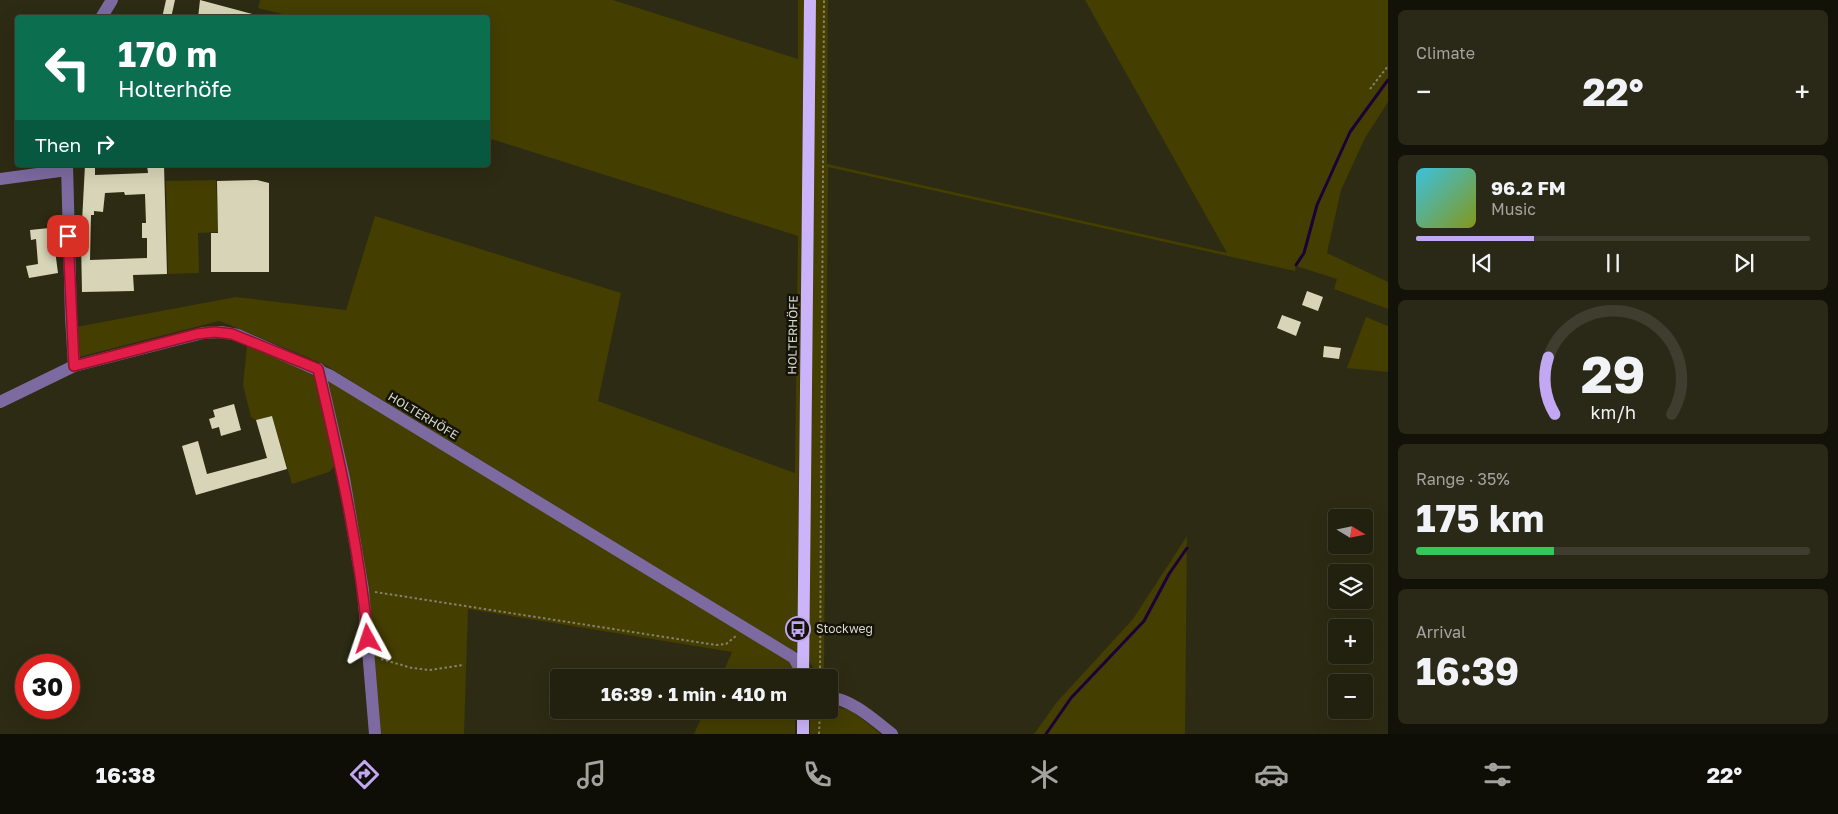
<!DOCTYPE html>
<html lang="en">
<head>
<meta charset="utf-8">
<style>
	:root { --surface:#22200e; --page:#2a2817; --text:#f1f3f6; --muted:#a2a39e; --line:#3f3e2e; --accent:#c2a8f3 }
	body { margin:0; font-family:"Golos Text",sans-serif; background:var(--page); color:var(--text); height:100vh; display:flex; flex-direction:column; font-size:19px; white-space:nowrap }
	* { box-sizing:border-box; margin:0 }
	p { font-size:16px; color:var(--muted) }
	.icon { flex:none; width:28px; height:28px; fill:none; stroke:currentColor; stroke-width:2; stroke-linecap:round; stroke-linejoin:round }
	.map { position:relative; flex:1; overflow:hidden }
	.panel { display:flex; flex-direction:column; gap:10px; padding:10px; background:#131208; width:450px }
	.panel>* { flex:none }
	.top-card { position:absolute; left:15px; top:15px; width:475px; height:152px; border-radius:5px; box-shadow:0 5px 20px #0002,0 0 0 1px var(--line); background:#0b6e4f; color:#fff; overflow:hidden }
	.needle { width:32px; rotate:100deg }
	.controls { position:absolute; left:1328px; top:509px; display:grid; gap:10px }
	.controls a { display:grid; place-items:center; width:45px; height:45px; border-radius:5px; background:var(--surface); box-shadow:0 5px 20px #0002,0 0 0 1px var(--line); font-size:25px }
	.speed { position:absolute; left:15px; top:654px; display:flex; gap:10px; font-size:25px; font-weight:700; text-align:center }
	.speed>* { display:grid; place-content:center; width:65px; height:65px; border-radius:50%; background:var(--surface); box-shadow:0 5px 20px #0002,0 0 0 1px var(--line); line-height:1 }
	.speed .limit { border:8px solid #d22; background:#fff; color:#111 }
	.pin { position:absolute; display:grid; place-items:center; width:42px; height:42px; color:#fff; margin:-21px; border-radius:10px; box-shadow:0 2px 8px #0006 }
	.me { position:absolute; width:55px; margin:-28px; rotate:355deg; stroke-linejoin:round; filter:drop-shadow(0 0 4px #0008) }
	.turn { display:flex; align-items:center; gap:18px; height:105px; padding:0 20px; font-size:22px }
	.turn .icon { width:65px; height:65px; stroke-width:2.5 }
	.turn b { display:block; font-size:35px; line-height:42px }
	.then { display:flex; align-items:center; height:48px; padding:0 20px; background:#0003; gap:10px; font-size:19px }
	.big { font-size:38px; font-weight:700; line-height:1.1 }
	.panel .card { flex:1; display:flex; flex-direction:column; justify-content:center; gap:8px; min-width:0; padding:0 18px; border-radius:8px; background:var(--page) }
	.panel .dial { align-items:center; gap:0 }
	.dial svg { height:130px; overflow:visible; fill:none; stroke:var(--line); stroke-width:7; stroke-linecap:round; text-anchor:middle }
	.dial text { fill:var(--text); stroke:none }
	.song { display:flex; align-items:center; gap:15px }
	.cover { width:60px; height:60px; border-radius:8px; background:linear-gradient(135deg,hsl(190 70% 55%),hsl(70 70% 35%)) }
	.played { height:5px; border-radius:2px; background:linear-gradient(90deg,var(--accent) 30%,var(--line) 30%) }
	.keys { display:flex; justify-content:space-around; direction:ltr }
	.heat { display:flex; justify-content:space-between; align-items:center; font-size:28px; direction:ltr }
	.charge { height:8px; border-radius:4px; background:linear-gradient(90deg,#34c759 35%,var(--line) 0) }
	.trip { position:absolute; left:550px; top:669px; width:288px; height:50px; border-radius:5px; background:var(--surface); box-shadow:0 5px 20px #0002,0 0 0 1px var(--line); font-weight:700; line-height:50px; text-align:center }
	.dock { display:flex; height:80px; justify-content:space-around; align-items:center; background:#0e0d06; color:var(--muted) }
	.dock .icon { width:35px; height:35px }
	.dock .current { color:var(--accent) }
	.dock b { font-size:22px; color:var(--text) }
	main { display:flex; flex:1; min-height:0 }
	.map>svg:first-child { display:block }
	.green { fill:#443e00 }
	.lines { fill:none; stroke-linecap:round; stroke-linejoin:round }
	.stream { stroke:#1c0039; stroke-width:3 }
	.building { fill:#d7d4b7; fill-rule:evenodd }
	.path { stroke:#83816e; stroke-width:2; stroke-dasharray:2.5 2.5; stroke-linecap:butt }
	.minor { stroke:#7d6aa0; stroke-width:12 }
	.major { stroke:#cbb4f7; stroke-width:12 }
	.route-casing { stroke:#92132f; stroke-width:12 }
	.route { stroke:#e11d48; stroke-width:9 }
	.labels { text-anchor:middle; stroke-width:5; stroke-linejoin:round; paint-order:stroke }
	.street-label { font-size:12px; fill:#d9d8ca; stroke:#141309 }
	.poi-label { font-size:12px; fill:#d9d8ca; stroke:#141309; text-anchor:start }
</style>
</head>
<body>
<main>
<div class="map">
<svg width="1388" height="734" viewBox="0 0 1388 734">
	<rect width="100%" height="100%" fill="#2d2b13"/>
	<g class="green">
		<path d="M260,0H613L798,59V0H804L797,651L795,652L325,365L230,325L219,321L79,357L76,327L236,297L346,310L375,216L621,293L598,401L795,473L798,236L488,138V18H299L258,8Z"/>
		<path d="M814,0H828L827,164L1227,253L1085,0H1388V102L1365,138L1341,190L1327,253L1388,282V309L1334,289L1337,279L1296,266L1295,271L828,167L824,677H820L808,660Z"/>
		<path d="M216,180L218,232L198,233L199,273L168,274L166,181Z"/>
		<path d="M1366,317L1388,326V372L1347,368Z"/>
		<path d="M247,346L314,372L337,463L329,472L292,484L272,416L256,420L251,417L243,385Z"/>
		<path d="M324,378L795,665V677H721L732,652L468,609L464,734H379Z"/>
		<path d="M1187,536L1185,734H1034L1057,702L1133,619Z"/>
		<path d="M829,706L851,710L881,734H810V715L819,710H829Z"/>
		<path d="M705,710H795V734H694Z"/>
	</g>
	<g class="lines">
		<g class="stream">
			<path d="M1296,265L1304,253L1317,205L1350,132L1388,80"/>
			<path d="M1046,734L1071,698L1144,621L1169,574L1187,548"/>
		</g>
	</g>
	<g class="building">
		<path d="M166,0H175L171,18H162Z"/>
		<path d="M200,0L256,15V18H198Z"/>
		<path d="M85,165H95V175L148,173L147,165H164L167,274L133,275L134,291L82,292L81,241ZM124,192L125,195L145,194L146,223H142V238H147V258L90,260L91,215H94V211L103,212L105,193Z"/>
		<path d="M257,180L269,183V272H211V233H218L217,181Z"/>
		<path d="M49,228L52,250H55L58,273L29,278L26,266L38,264L36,239L31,240L30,230Z"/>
		<path d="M1307,291L1323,297L1318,311L1302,305Z"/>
		<path d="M1282,315L1301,322L1296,336L1277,328Z"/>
		<path d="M1324,346L1341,348L1339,359L1323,357Z"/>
		<path d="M234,404L241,430L221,436L219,427L212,429L209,419L215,417L213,410Z"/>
		<path d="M272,416L287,469L196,495L182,446L198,441L207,474L267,458L256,420Z"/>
	</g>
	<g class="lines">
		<g class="path">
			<path d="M1370,89L1388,66"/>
			<path d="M375,592L716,645L726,644L736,636"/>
			<path d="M381,659L412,668L430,670L463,665"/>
			<path d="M820,678L824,0"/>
			<path d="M819,734L820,710"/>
		</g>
		<g class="minor">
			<path d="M101,18L112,0"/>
			<path d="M67,165L71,317L74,366"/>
			<path d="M0,179L67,170"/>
			<path d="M319,369L344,478L363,590L375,734"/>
			<path d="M0,402L74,366L203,333L221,332L238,335L331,376L794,658L805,678"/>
			<path d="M829,697C853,700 873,719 892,734"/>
		</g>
		<g class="major">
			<path d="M803,678L810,0"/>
			<path d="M803,734V710"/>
		</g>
	</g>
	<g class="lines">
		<defs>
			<path id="route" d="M68,236L74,366L197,334L215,332L232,334L318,369C339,458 359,547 368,639"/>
		</defs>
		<use href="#route" class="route-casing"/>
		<use href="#route" class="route"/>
	</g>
	<defs>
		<symbol id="bus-ring" viewBox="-11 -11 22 22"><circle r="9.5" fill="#141309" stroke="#c2a8f3" stroke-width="1.5"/><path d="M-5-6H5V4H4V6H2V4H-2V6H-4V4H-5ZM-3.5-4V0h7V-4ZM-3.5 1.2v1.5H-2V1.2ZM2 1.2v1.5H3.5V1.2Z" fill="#c2a8f3"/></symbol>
	</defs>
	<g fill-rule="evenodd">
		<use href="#bus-ring" x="784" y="615" width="28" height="28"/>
	</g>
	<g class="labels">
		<g class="street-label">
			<text transform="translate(793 335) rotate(-89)" y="4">HOLTERHÖFE</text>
			<text transform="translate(423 416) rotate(31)" y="4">HOLTERHÖFE</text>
		</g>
		<g class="poi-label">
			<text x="816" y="633">Stockweg</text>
		</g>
	</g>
</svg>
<div class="controls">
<a><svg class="needle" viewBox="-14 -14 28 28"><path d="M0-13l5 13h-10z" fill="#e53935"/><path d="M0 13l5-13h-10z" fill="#a2a39e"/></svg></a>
<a><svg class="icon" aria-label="layers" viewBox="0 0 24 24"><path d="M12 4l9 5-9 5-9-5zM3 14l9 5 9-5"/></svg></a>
<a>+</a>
<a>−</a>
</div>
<div class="speed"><div class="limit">30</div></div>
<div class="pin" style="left:68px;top:236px;background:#d93025"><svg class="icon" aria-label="arrive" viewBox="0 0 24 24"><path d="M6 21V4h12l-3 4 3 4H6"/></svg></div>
<svg class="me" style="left:368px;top:639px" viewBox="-20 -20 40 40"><path d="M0-17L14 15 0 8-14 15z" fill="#e11d48" stroke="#fff" stroke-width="4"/></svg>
<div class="trip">16:39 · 1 min · 410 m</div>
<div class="top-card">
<div class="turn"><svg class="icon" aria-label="left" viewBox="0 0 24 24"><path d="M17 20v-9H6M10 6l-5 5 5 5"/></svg><div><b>170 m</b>Holterhöfe</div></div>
<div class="then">Then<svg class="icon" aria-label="right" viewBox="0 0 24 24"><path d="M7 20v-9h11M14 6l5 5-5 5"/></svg></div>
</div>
</div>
<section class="panel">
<div class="card"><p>Climate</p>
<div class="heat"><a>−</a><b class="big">22°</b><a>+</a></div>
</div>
<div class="card">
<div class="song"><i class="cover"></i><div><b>96.2 FM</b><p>Music</p></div></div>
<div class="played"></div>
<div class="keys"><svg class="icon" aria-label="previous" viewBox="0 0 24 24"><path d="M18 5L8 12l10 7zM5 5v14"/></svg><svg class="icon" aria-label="pause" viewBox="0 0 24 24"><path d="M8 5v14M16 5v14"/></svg><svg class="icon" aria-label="next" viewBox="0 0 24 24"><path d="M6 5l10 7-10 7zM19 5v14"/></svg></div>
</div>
<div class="card dial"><svg viewBox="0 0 100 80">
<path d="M14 69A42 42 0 1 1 86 69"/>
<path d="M14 69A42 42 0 0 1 10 34" stroke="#c2a8f3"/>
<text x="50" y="56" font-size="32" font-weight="700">29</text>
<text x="50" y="72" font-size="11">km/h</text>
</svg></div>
<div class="card"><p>Range · 35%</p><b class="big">175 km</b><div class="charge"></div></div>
<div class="card"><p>Arrival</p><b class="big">16:39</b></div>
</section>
</main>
<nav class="dock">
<b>16:38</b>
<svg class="icon current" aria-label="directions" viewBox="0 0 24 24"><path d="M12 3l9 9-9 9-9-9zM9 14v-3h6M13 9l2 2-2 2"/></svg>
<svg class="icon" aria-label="music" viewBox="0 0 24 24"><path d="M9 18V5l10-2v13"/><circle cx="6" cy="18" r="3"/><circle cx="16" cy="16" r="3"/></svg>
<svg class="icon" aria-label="phone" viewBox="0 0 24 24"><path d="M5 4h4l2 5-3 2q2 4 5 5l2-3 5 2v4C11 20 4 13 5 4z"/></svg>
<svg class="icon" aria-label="climate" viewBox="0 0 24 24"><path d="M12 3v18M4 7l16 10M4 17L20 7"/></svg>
<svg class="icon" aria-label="car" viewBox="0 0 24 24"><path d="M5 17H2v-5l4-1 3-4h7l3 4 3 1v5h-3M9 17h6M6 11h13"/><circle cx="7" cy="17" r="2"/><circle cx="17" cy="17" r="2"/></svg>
<svg class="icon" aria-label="filters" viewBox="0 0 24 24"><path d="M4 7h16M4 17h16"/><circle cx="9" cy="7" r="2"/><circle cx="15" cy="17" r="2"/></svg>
<b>22°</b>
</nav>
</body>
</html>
